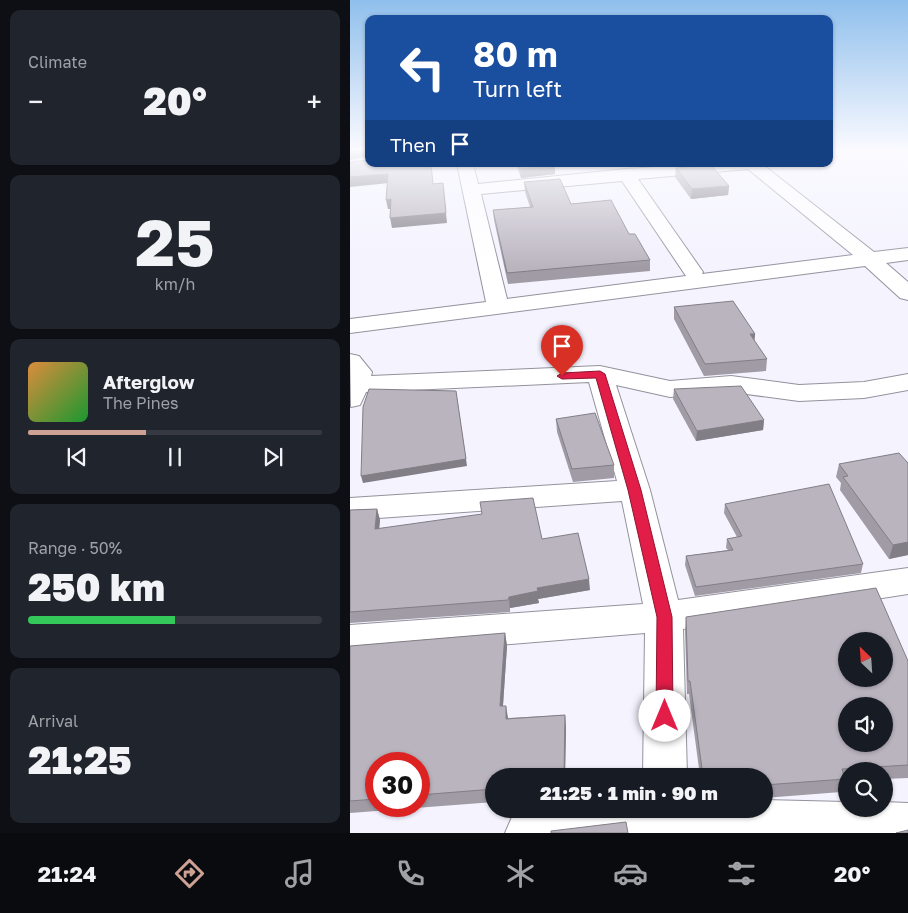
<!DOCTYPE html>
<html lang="en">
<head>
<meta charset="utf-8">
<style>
	:root { --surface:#171b24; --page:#20242c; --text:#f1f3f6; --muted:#9ea1a6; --line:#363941; --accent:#cea195 }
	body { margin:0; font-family:"Golos Text",sans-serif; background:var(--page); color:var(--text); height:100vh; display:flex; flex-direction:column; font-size:19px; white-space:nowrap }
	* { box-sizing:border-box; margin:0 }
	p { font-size:16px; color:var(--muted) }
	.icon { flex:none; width:28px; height:28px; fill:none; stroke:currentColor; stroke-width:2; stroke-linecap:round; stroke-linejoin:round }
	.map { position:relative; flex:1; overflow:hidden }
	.panel { display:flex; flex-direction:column; gap:10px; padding:10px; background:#0d0f14; width:350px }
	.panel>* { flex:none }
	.top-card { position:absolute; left:15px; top:15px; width:468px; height:152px; border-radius:10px; box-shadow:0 1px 4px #0004; background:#1a4fa0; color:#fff; overflow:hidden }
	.needle { width:32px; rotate:335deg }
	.buttons { position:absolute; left:488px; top:632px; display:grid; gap:10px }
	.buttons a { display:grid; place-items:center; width:55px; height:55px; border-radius:50%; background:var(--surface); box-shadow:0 1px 4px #0004; font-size:25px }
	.speed { position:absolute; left:15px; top:752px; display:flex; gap:10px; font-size:25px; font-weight:700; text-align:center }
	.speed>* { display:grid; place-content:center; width:65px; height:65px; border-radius:50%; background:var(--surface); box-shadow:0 1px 4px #0004; line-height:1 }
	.speed .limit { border:8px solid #d22; background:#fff; color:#111 }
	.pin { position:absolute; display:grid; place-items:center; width:42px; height:42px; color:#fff; margin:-51px -21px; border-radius:50% 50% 50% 0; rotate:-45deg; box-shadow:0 0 5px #0007 }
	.pin .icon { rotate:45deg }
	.me { position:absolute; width:55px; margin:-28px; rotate:0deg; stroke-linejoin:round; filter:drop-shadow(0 0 4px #0008) }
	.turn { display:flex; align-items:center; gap:18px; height:105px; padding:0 25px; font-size:22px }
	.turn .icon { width:65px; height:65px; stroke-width:2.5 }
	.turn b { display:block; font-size:35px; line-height:42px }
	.then { display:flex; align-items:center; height:48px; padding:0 25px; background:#0003; gap:10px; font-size:19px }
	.big { font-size:38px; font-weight:800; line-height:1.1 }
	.panel .widget { flex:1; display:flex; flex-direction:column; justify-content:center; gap:8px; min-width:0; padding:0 18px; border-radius:10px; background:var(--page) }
	.panel .dial { align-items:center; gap:0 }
	.dial b { font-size:65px; line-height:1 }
	.song { display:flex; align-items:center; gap:15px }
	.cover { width:60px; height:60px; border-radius:8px; background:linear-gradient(135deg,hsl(30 70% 55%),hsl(130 70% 35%)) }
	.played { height:5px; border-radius:2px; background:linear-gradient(90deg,var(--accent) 40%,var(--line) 40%) }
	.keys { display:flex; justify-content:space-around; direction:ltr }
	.heat { display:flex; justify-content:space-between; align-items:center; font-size:28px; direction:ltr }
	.charge { height:8px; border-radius:4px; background:linear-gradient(90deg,#34c759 50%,var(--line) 0) }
	.trip { position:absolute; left:135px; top:768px; width:288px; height:50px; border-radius:25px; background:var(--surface); box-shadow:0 1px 4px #0004; font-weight:800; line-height:50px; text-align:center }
	.menu { display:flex; height:80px; justify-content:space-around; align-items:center; background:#090b0e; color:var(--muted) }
	.menu .icon { width:35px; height:35px }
	.menu .on { color:var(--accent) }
	.menu b { font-size:22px; color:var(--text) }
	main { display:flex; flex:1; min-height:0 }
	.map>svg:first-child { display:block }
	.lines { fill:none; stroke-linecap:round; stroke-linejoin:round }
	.street-casing { stroke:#93929d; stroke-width:2 }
	.street { fill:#fff; fill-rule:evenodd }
	.wall { fill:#a09ba4; fill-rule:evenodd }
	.shaded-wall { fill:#827e86 }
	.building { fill:#bab4bf; stroke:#827e86; fill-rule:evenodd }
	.route { fill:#e11d48; stroke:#92132f }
</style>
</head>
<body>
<main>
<section class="panel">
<div class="widget"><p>Climate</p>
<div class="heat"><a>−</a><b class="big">20°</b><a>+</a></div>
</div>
<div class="widget dial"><b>25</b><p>km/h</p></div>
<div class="widget">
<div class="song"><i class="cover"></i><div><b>Afterglow</b><p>The Pines</p></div></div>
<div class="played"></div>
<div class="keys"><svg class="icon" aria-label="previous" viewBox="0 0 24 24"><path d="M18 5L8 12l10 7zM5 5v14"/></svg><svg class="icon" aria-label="pause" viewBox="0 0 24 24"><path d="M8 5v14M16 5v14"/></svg><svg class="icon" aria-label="next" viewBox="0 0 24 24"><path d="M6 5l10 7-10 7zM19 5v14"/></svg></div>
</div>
<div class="widget"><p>Range · 50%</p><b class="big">250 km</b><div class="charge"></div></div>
<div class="widget"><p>Arrival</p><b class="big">21:25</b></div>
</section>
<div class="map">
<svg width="558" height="833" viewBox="0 0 558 833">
	<rect width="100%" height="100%" fill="#f4f3fe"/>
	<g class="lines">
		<defs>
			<g id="street">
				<path d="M107,164H123L128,184L276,169L352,164H412L524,252L558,248V260L536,263L558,282V300L550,298L515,266L0,333V319L136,302ZM398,169L503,255L352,274L353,272L288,179ZM272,181L336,276L157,299L131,194Z"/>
				<path d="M0,354L9,356L22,372L21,376L250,366L320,381L381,376L449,385L514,382L558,374V390L514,398L449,401L381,392L320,397L266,385L300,490L328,600L558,568V594L333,629L337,776H293L295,633L0,657V625L293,604L272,501L0,520V498L267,481L239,382L16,392L10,405L1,407Z"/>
				<path d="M414,800L496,802V809H534V802L558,803V833H155L162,817L178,810L414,809Z"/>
			</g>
		</defs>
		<use href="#street" class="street-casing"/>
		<use href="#street" class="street"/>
	</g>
	<g class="wall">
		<path d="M166,164H204L205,174L171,178Z"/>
		<path d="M326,168L379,186L378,195L341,199L325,177Z"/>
		<path d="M174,182L221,204L279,234L300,260V271L158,284L144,220L143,210L180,207L175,192Z"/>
		<path d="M324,307L405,334L404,341L417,359L416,371L354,376L324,319Z"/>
		<path d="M324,389L414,420L413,430L346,441L323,399Z"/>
		<path d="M206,419L264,465V478L223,482L207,432Z"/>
		<path d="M558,463V555L539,559L490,490L491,483L486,477L489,464Z"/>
		<path d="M375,504L513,564L511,573L345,596L335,565L336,556L378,550L376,548L377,539L387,537L374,513Z"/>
		<path d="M27,509L30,520L29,529L192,539L240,590L188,599L189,603L160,608V612L0,623V510Z"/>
		<path d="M336,617L558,661V778L534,779V771H496V782H494L491,792L414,798V776H350L339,694H337L335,631Z"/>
		<path d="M155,633L157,646L153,706L158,718L215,715L216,728L215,776H144V802L0,813V646ZM26,764H69V806H26Z"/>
	</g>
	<g class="shaded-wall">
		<path d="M3,150H18L19,156L0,160V151Z"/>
		<path d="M205,165V174L171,178L170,169Z"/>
		<path d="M38,174L39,183L0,187V177Z"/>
		<path d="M93,183L97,223L42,228L40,218Z"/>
		<path d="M379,186L378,195L341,199L342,189Z"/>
		<path d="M41,199L43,209H38L36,200Z"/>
		<path d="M400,334H405L404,345Z"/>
		<path d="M106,391L117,466L13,483L11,476Z"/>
		<path d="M414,420L413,430L346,441L347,431Z"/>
		<path d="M27,509L30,520L28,540L25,529Z"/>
		<path d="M558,542V555L539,559L543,545Z"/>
		<path d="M239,579L240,590L188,599L189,603L160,608V612L159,597L187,588Z"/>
		<path d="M155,633L157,646L152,719L150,706Z"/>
		<path d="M156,706L158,718L156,719Z"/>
		<path d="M215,715L216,728L215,776H214Z"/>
	</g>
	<g class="building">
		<path d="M19,160V164H81L83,184L93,183L96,213L40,218L41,199L36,200L38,174L0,177V162Z"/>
		<path d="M168,164H204L205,165L170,169Z"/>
		<path d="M361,165L379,186L342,189L326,168Z"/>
		<path d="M210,179L221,204L261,200L279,234H285L300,260L157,273L143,210L183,207L174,182Z"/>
		<path d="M383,301L405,334H400L417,359L355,364L324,307Z"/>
		<path d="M391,386L414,420L347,431L324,389Z"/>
		<path d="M19,389L106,391L116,459L11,476L13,407Z"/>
		<path d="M245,413L264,465L222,469L206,419Z"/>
		<path d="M549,453L558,463V542L543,545L493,477L498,476L489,464Z"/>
		<path d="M479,484L513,564L346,587L336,556L383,550L377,539L392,536L375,504Z"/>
		<path d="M183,498L192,539L228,533L239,579L187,588L188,591L159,597L158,600L0,612V510L27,509L25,529L132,514L130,502Z"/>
		<path d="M526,588L558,661V765L492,769L495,779L414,785V776H353L340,681H338L336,617ZM496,641H534V679H496ZM496,706H534V744H496Z"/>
		<path d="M155,633L150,706H156V719L215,715L214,776H144V789L69,795V764H26V799L0,801V646Z"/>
		<path d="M276,822L278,833H201V831Z"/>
		<path d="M558,830V833H546Z"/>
	</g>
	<linearGradient id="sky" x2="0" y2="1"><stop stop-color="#8fbfec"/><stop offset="0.56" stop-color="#fafaff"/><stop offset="1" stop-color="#fafaff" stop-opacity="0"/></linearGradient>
	<rect width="558" height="267" fill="url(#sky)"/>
	<path class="route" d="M250,371L255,374L291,490L322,617L323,716L321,722L315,724L309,722L306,716L307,617L278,490L246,378L212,379L207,376L212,373Z"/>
</svg>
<div class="buttons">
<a><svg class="needle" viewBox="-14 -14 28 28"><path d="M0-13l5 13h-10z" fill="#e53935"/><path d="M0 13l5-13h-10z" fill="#9ea1a6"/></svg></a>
<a><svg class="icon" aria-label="sound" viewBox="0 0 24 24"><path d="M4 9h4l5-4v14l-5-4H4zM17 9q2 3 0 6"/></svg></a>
<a><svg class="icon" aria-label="search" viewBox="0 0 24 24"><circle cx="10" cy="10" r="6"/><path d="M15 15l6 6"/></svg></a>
</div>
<div class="speed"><div class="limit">30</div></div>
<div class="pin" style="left:212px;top:376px;background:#d93025"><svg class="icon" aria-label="arrive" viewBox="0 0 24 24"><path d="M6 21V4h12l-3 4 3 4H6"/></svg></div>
<svg class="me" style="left:315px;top:716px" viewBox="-20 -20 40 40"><circle r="19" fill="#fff"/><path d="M0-13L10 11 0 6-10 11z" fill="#e11d48"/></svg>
<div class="trip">21:25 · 1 min · 90 m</div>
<div class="top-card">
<div class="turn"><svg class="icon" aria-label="left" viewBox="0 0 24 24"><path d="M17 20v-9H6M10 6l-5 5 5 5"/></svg><div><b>80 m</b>Turn left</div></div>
<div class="then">Then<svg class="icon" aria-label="arrive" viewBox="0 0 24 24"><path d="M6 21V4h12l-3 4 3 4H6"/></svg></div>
</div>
</div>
</main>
<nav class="menu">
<b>21:24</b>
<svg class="icon on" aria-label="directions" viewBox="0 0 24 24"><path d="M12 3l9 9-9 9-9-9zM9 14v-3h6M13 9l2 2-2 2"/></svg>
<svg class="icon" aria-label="music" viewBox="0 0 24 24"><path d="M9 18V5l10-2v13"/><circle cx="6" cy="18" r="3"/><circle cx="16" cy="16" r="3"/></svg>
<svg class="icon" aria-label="phone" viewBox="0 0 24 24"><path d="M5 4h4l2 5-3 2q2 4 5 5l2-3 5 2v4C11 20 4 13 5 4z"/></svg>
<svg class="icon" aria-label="climate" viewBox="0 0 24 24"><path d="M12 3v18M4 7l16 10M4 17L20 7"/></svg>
<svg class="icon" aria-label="car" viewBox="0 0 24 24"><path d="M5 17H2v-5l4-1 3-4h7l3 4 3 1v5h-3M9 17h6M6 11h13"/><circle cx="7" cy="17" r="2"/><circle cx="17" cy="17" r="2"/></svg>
<svg class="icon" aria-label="filters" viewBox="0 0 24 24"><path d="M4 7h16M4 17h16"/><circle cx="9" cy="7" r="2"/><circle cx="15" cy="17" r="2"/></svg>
<b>20°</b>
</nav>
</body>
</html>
